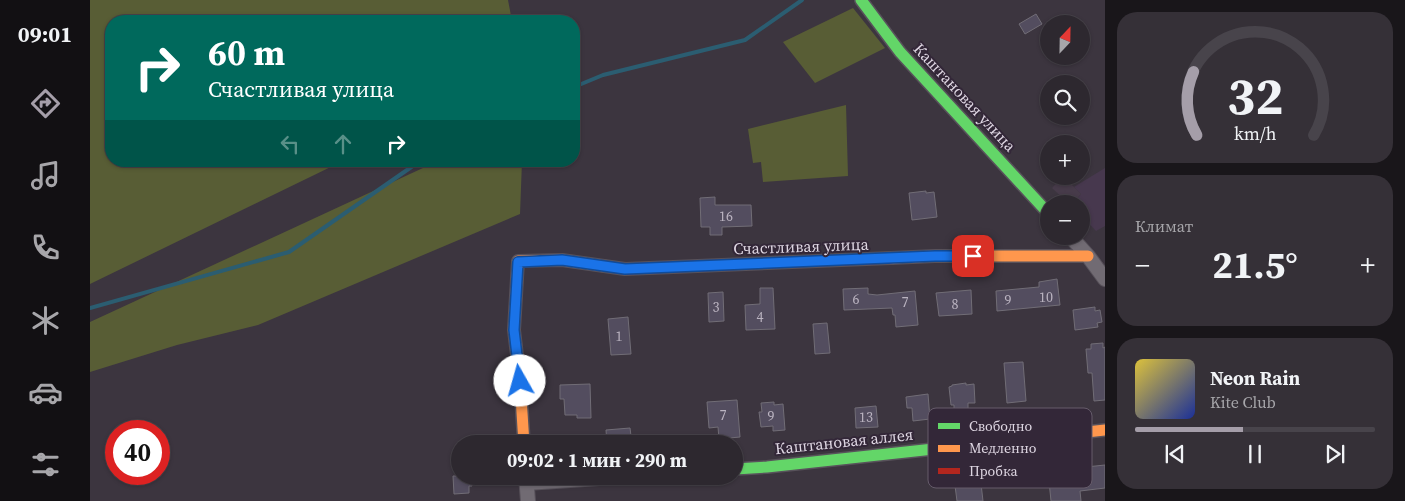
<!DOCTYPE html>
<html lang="ru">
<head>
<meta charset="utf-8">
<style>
	:root { --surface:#2d282f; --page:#353037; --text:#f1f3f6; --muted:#a7a6aa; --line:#48444b; --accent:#a59ea9 }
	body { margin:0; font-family:"Source Serif 4",serif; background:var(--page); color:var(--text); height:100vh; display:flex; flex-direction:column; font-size:19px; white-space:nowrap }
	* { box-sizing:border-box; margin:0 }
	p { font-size:16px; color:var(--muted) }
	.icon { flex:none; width:28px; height:28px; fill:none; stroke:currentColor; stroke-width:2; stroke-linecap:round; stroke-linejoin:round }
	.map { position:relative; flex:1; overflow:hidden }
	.panel { display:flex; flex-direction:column; gap:12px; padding:12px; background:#19161a; width:300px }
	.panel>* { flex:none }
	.top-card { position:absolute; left:15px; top:15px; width:475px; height:152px; border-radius:20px; box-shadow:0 1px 4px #0004,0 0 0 1px var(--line); background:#00695c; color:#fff; overflow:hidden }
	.needle { width:32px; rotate:22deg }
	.fabs { position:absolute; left:950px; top:15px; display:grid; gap:10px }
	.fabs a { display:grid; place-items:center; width:50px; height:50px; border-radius:50%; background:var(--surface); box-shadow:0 1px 4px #0004,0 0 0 1px var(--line); font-size:25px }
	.speed { position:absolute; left:15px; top:420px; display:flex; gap:10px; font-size:25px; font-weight:700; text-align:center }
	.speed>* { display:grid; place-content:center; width:65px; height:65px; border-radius:50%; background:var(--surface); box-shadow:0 1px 4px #0004,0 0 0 1px var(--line); line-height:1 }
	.speed .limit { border:8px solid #d22; background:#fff; color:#111 }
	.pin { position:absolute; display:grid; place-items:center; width:42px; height:42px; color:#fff; margin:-21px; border-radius:10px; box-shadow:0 2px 8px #0006 }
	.me { position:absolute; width:55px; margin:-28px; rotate:353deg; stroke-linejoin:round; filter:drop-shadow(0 0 4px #0008) }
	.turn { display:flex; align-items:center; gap:18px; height:105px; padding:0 20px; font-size:22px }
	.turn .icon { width:65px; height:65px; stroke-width:2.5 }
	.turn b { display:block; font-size:35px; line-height:42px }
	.lanes { display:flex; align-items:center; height:48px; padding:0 20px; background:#0003; justify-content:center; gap:25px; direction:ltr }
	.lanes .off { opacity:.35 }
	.big { font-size:38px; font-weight:700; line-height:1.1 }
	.panel .card { flex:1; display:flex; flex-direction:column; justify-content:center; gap:8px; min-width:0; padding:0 18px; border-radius:20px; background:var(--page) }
	.panel .dial { align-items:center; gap:0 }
	.dial svg { height:130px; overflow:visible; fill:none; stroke:var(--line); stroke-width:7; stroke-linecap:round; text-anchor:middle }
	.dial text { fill:var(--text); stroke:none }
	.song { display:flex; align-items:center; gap:15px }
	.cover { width:60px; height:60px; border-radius:8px; background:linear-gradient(135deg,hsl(50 70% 55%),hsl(230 70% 35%)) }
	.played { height:5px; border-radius:2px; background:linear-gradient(90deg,var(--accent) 45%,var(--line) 45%) }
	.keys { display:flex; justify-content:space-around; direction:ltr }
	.heat { display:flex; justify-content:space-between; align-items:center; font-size:28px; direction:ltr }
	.trip { position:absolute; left:361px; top:435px; width:292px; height:50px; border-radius:25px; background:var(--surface); box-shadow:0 1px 4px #0004,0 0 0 1px var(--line); font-weight:700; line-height:50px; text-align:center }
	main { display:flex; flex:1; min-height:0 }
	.tabs { display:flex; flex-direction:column; width:90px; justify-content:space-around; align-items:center; background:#121013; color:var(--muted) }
	.tabs .icon { width:35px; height:35px }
	.tabs .active { color:var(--accent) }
	.tabs b { font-size:22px; color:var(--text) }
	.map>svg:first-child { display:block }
	.built { fill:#47384e }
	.industrial { fill:#473b4a }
	.green { fill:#585d35 }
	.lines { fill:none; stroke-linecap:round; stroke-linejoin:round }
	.stream { stroke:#2b5d71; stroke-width:4 }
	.building { fill:#534d5f; stroke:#716d76 }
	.street-casing { stroke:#58525b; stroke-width:16 }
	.fast-casing { stroke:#58525b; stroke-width:14 }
	.slow-casing { stroke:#58525b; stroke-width:14 }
	.jam-casing { stroke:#58525b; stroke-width:14 }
	.street { stroke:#716b73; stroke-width:14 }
	.fast { stroke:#63d668; stroke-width:11 }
	.slow { stroke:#ff974d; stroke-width:11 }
	.jam { stroke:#b3261e; stroke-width:11 }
	.route-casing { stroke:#114b97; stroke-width:12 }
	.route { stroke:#1a73e8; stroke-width:9 }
	.labels { text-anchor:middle; stroke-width:4; stroke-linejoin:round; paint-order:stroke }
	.number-label { font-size:14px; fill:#bbb4c1 }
	.street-label { font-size:16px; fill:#ded6e2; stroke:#332738 }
	.key { fill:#332738; stroke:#665c6b; stroke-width:1 }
	.key-label { font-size:14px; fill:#ded6e2 }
</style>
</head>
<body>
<main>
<nav class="tabs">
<b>09:01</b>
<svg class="icon active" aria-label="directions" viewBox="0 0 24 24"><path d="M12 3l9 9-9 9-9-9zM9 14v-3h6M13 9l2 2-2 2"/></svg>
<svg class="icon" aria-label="music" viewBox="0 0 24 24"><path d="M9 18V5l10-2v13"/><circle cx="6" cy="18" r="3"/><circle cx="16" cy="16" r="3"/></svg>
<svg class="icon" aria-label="phone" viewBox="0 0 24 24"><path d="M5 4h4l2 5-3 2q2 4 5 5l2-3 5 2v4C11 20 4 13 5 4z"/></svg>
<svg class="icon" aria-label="climate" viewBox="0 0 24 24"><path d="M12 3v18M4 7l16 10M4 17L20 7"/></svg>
<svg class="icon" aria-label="car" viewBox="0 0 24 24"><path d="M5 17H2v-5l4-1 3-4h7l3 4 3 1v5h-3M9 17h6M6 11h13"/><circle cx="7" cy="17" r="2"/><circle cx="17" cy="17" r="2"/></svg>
<svg class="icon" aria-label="filters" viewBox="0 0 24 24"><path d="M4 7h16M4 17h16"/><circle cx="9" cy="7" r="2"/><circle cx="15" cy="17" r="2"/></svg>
</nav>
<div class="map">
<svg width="1015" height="501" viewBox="0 0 1015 501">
	<rect width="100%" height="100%" fill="#3c353f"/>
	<path class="built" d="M1015,168V226L1006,231L991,215V204H982L991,194L984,187Z"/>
	<path class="industrial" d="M973,176L991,194L982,204H979L962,188Z"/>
	<g class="green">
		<path d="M0,0H418L422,21H21V161H253L0,284Z"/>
		<path d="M763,8L795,48L725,83L693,42Z"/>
		<path d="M756,105L758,176L673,182L671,162L663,163L658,129Z"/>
		<path d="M348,161H432L430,214L168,325L87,345L0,372V322Z"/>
	</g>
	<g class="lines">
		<g class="stream">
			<path d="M484,87L513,75L655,40L712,0"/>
			<path d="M0,308L199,252L330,161"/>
		</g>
	</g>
	<g class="building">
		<path d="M946,14L952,24L935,34L929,24Z"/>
		<path d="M836,191V193L844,192L847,217L822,220L819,193Z"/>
		<path d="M625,197V205H661L662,226L632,227V235H620V227H611L610,198Z"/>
		<path d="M967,279L970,305L907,311L906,291L949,287V282Z"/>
		<path d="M670,288H683L685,329L656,330L655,305L670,304Z"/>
		<path d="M778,288V294L787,295L825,291L828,325L806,327L805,315H803L802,308L754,310L753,289Z"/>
		<path d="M881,290L882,314L849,316L846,293Z"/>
		<path d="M633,292L634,321L619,322L618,293Z"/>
		<path d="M1005,307V311L1010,310L1012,322L1007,323L1008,327L985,330L983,310Z"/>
		<path d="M538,317L541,354L521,355L518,319Z"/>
		<path d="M737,323L740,353L725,354L723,324Z"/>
		<path d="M1013,343V348L1015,347V400L1004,401L1002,373H998L996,349H1001V344Z"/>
		<path d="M933,362L936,401L917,403L914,363Z"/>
		<path d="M876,383V385L884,384L885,403H878V409L864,410V405H861L859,387L862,386V385Z"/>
		<path d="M500,384L501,418H487V415H475L474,399H470V385Z"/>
		<path d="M838,394L840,419L823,421L822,408H817L816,397Z"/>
		<path d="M647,400L650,437L629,439L628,427L619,428L617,402Z"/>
		<path d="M684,402V405L693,404L695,430L683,431V426L671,427L669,412H672L671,403Z"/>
		<path d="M786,406L788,427L766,428L765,408Z"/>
		<path d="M540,428L542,444H517L516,430Z"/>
		<path d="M1015,465V488L990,491L991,501H961L958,471Z"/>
		<path d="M890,475L893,501H867L864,478Z"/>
		<path d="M363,476H381L382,486H379V493L364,494Z"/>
	</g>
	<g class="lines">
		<defs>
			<g id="street">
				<path d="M980,236L998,256L1015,279"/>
				<path d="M436,476L438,501"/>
				<path d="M437,483L538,476"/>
			</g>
			<g id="fast">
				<path d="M771,0L810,52L959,214"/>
				<path d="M645,469L677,467L862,447"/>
			</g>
			<g id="slow">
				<path d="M801,258L845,256H998"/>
				<path d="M434,444L430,381L424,330L428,261L472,260L514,266"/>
				<path d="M862,447L1015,430"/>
			</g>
			<path id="jam" d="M514,266L535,269L801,258"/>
		</defs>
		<use href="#street" class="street-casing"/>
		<use href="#fast" class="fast-casing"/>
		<use href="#slow" class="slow-casing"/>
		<use href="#jam" class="jam-casing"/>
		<use href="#street" class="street"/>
		<use href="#fast" class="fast"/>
		<use href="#slow" class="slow"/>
		<use href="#jam" class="jam"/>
	</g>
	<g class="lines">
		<defs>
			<path id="route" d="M430,381L424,330L428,262L472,260L535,269L845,256H883"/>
		</defs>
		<use href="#route" class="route-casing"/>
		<use href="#route" class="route"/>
	</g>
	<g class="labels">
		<g class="number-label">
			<text x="636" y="221">16</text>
			<text x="956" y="302">10</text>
			<text x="766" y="304">6</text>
			<text x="918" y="305">9</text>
			<text x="815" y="307">7</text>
			<text x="865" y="309">8</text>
			<text x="626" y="312">3</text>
			<text x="670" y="322">4</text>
			<text x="529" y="341">1</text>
			<text x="633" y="420">7</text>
			<text x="681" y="421">9</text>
			<text x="776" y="422">13</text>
		</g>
		<g class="street-label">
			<text transform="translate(875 97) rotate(47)" y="6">Каштановая улица</text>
			<text transform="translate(711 246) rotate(-2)" y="6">Счастливая улица</text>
			<text transform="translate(754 441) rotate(-6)" y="6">Каштановая аллея</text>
		</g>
	</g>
	<rect x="838" y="408" width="164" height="80" rx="8" class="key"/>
	<rect x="848" y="423" width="22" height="6" fill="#63d668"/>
	<rect x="848" y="445" width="22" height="7" fill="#ff974d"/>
	<rect x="848" y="468" width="22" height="6" fill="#b3261e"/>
	<g class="key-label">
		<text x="879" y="431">Свободно</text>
		<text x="879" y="453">Медленно</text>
		<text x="879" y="476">Пробка</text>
	</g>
</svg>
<div class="fabs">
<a><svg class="needle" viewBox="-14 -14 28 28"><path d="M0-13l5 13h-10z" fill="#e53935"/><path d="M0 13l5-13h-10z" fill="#a7a6aa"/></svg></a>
<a><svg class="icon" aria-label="search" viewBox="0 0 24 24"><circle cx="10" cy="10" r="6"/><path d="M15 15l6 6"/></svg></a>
<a>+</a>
<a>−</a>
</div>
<div class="speed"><div class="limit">40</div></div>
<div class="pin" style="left:883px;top:256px;background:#d93025"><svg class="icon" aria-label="arrive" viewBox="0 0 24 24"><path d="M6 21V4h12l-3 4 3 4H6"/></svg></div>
<svg class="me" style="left:430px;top:381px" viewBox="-20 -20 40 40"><circle r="19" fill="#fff"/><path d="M0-13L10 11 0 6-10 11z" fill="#1a73e8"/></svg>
<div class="trip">09:02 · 1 мин · 290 m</div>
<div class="top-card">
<div class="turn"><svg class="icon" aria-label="right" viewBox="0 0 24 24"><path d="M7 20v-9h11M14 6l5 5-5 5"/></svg><div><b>60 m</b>Счастливая улица</div></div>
<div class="lanes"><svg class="icon off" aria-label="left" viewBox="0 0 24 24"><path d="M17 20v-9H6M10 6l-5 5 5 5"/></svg><svg class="icon off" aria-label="ahead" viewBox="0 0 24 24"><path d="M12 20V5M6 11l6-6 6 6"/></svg><svg class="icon" aria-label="right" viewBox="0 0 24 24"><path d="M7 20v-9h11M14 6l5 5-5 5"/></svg></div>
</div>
</div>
<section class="panel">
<div class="card dial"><svg viewBox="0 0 100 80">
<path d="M14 69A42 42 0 1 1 86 69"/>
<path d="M14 69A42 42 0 0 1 12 30" stroke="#a59ea9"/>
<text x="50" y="56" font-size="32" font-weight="700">32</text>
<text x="50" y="72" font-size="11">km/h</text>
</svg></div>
<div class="card"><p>Климат</p>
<div class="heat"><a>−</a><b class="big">21.5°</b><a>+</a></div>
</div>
<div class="card">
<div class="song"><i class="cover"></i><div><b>Neon Rain</b><p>Kite Club</p></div></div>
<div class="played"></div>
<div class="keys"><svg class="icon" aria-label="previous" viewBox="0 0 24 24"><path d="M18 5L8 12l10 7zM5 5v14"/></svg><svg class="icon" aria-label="pause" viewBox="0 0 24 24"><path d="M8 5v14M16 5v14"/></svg><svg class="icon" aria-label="next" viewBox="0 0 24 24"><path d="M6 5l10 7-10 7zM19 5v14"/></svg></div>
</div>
</section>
</main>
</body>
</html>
